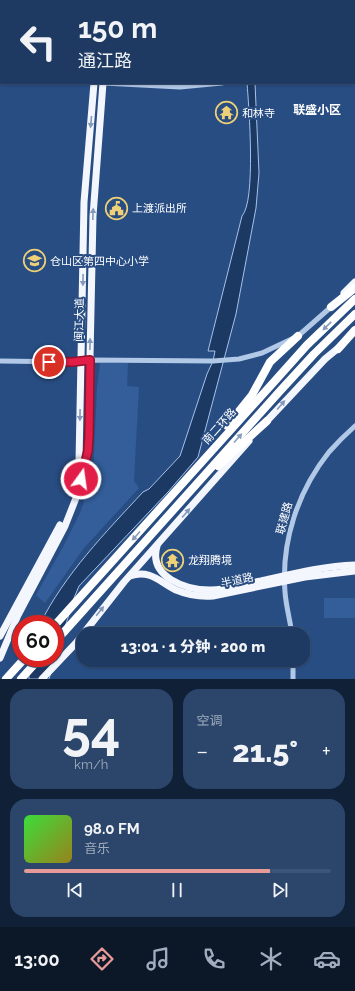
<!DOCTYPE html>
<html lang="zh">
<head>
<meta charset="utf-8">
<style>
	:root { --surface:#1e3a62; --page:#2b456b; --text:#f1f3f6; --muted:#a1adbe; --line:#3c5477; --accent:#e69b98 }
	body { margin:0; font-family:Raleway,"Noto Sans SC",sans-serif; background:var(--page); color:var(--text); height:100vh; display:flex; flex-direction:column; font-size:15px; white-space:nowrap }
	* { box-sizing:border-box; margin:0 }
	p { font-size:13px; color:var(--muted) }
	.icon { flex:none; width:22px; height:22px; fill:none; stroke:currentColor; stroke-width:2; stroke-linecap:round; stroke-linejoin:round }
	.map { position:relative; height:679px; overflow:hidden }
	.details { display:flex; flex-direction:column; gap:10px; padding:10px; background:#102036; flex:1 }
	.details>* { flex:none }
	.banner { position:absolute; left:0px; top:0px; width:355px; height:84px; box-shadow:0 1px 3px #0004,0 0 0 1px var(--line); background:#1e3a62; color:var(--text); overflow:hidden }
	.speed { position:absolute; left:12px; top:615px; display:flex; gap:8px; font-size:20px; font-weight:700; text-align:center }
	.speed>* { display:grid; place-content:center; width:52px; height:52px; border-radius:50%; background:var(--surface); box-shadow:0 1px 3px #0004,0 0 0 1px var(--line); line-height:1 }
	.speed .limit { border:6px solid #d22; background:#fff; color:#111 }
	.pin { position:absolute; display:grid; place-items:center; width:34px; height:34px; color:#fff; margin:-17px; border:2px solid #fff; border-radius:50%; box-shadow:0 1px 4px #0007 }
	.me { position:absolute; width:44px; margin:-22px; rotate:14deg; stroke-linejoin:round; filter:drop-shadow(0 0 3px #0008) }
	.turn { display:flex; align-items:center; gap:14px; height:84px; padding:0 12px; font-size:18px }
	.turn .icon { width:52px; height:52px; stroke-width:2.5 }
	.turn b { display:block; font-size:28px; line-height:34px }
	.big { font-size:30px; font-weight:800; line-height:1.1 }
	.details .card { flex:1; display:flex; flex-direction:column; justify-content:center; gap:6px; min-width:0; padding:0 14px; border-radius:16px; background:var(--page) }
	.details .dial { align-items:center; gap:0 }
	.dial b { font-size:52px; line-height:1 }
	.song { display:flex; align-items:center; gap:12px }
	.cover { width:48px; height:48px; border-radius:6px; background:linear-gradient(135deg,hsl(120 70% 55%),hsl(50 70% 35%)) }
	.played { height:4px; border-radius:2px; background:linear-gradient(90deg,var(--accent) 80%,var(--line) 80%) }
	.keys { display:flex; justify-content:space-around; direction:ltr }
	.heat { display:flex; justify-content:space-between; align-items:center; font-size:22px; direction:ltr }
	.details .tiles { flex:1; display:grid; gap:10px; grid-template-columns:1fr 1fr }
	.card:last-child { grid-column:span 2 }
	.trip { position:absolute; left:76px; top:627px; width:234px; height:40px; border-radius:16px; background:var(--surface); box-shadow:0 1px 3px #0004,0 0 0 1px var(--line); font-weight:800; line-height:40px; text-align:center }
	.menu { display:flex; height:64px; justify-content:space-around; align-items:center; background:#0c1727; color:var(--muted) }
	.menu .icon { width:28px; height:28px }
	.menu .current { color:var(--accent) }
	.menu b { font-size:18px; color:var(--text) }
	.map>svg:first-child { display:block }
	.green { fill:#335e9a }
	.water { fill:#1c3964; stroke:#a6c2e7 }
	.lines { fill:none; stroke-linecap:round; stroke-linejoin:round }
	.river { stroke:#1c3964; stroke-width:9 }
	.minor { stroke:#b1c8e7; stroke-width:5 }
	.major { stroke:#f3f6fd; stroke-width:7 }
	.highway { stroke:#fff; stroke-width:8 }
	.oneway { fill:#8399ba }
	.oneway2 { fill:#899dbb }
	.route-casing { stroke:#92132f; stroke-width:10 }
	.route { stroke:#e11d48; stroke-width:7 }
	.labels { text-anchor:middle; stroke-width:4; stroke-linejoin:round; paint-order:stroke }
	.poi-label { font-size:11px; fill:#fff; stroke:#284d83; text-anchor:start }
	.street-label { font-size:11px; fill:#fff; stroke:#284d83 }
	.neighbourhood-label { font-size:12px; font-weight:bold; fill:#fff; stroke:#284d83 }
</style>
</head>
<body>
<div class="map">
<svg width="355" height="679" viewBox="0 0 355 679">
	<rect width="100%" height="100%" fill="#284d83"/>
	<g class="green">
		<path d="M100,363H128L127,386L139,387L134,481L139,488L84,548L45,603L36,595L63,547L80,513L93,477L97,387Z"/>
		<rect x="324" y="598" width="31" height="20"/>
	</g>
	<path class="water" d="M247,83H255L259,173L256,208L236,314L198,457L168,492L79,586L74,598L49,679H29L28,658H55V624H40C65,574 105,533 143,492L149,489L180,456L207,374L213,361L215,351H208L242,216C256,201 249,107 247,83Z"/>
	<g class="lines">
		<path class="river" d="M0,53L1,54"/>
		<g class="minor">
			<path d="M259,0V1"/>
			<path d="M103,83L180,87L222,83"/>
			<path d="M0,361L72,362L89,360L213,361L239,359L262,353L298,336L331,307"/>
			<path d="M292,634C290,620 286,606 285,592C281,541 298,491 329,452C337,443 346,434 355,426"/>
			<path d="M293,679V660"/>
		</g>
		<g class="major">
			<path d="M93,0L94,1"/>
			<path d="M112,1V0"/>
			<path d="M120,1V0"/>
			<path d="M344,293L355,282"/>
			<path d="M264,424L325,359L342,345"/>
			<path d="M76,484L79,462L84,202L94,83"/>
			<path d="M157,546C148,577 186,590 210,590C227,590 244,584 261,581C292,574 323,566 355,565"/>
			<path d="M130,576C150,569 160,582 176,590C188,595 200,597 213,596L305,577L355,571"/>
			<path d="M0,636L60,525"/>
			<path d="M0,658L18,615L65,526L78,493L88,451L93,216L103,83"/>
			<path d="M42,679L76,643L124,582L249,441"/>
		</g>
		<g class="highway">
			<path d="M331,307L355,288"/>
			<path d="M338,349L355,330"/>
			<path d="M227,426L252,395L270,362L298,336"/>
			<path d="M218,466L267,421"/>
			<path d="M55,625L273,383L307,345L355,299"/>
			<path d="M55,642L280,391L314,354L355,314"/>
			<path d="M6,679L25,658"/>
			<path d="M21,679L40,658"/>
		</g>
	</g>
	<defs><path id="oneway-solid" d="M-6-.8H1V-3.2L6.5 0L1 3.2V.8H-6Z"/></defs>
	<g class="oneway">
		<use href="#oneway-solid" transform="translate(91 122) rotate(95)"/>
		<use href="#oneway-solid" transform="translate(93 214) rotate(-88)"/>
		<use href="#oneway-solid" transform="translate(83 280) rotate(91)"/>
		<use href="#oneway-solid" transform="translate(90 344) rotate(-89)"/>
		<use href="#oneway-solid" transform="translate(281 405) rotate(-49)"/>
		<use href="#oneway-solid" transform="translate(80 415) rotate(91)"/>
		<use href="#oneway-solid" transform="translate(186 513) rotate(-49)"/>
		<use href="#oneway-solid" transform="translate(100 611) rotate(-51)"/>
	</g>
	<g class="oneway2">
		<use href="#oneway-solid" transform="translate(327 326) rotate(136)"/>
		<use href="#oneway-solid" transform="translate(238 438) rotate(-48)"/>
		<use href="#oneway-solid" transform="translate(136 536) rotate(132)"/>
	</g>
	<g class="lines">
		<defs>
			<path id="route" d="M49,362H72L90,360L89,436L88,451L81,479"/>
		</defs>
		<use href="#route" class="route-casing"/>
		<use href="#route" class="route"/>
	</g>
	<defs>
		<symbol id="temple-ring" viewBox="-11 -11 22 22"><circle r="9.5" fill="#284d83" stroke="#eed078" stroke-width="1.5"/><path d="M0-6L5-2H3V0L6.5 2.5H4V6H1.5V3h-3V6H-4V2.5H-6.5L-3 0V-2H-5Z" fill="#eed078"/></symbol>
		<symbol id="civic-ring" viewBox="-11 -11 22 22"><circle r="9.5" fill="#284d83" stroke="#eed078" stroke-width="1.5"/><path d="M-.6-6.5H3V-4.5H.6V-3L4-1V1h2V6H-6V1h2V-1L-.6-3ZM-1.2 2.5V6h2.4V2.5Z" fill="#eed078"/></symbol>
		<symbol id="school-ring" viewBox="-11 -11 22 22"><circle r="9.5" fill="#284d83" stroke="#eed078" stroke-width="1.5"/><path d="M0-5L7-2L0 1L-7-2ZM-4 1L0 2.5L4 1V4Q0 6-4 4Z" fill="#eed078"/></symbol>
	</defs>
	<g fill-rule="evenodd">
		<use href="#temple-ring" x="214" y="100" width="25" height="25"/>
		<use href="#civic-ring" x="104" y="196" width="25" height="25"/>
		<use href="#school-ring" x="22" y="248" width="25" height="25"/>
		<use href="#temple-ring" x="160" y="548" width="25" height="25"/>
	</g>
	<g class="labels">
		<g class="poi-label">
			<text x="242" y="117">和林寺</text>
			<text x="132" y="212">上渡派出所</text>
			<text x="50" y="265">仓山区第四中心小学</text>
			<text x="188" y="564">龙翔腾境</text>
		</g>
		<g class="street-label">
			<text transform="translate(79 320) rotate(-89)" y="4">闽江大道</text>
			<text transform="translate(219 426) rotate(-48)" y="4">南二环路</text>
			<text transform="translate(284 518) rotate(-75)" y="4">联建路</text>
			<text transform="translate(237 580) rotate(-12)" y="4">半道路</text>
		</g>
		<g class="neighbourhood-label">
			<text x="317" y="114">联盛小区</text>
		</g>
	</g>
</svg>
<div class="speed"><div class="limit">60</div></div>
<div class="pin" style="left:49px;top:362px;background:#d93025"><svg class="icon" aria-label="arrive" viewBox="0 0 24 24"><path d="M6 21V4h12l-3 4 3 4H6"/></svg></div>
<svg class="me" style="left:81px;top:479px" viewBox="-20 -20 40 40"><circle r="17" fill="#e11d48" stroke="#fff" stroke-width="3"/><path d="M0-11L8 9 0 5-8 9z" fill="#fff"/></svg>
<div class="trip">13:01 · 1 分钟 · 200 m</div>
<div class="banner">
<div class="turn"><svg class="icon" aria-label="left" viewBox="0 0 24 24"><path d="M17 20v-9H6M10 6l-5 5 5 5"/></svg><div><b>150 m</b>通江路</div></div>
</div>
</div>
<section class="details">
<div class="tiles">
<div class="card dial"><b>54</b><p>km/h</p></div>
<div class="card"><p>空调</p>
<div class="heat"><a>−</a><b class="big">21.5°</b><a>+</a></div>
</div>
<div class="card">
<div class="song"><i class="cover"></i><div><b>98.0 FM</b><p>音乐</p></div></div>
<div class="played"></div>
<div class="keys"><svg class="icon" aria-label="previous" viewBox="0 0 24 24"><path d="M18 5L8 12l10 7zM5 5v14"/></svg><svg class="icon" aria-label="pause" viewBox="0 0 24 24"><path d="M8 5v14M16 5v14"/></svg><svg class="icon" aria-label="next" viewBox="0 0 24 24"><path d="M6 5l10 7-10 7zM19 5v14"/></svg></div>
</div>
</div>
</section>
<nav class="menu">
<b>13:00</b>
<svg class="icon current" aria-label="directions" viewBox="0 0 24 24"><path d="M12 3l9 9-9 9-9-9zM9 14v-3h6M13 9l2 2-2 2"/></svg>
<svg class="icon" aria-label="music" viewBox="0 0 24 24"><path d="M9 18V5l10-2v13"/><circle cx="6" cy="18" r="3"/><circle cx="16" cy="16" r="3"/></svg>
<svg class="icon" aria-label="phone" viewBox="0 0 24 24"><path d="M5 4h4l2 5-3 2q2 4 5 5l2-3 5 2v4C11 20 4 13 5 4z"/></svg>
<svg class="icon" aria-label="climate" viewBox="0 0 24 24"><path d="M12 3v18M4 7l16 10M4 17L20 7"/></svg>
<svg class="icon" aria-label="car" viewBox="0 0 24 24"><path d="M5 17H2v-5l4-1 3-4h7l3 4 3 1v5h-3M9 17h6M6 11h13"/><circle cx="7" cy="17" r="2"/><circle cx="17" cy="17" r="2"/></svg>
</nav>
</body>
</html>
